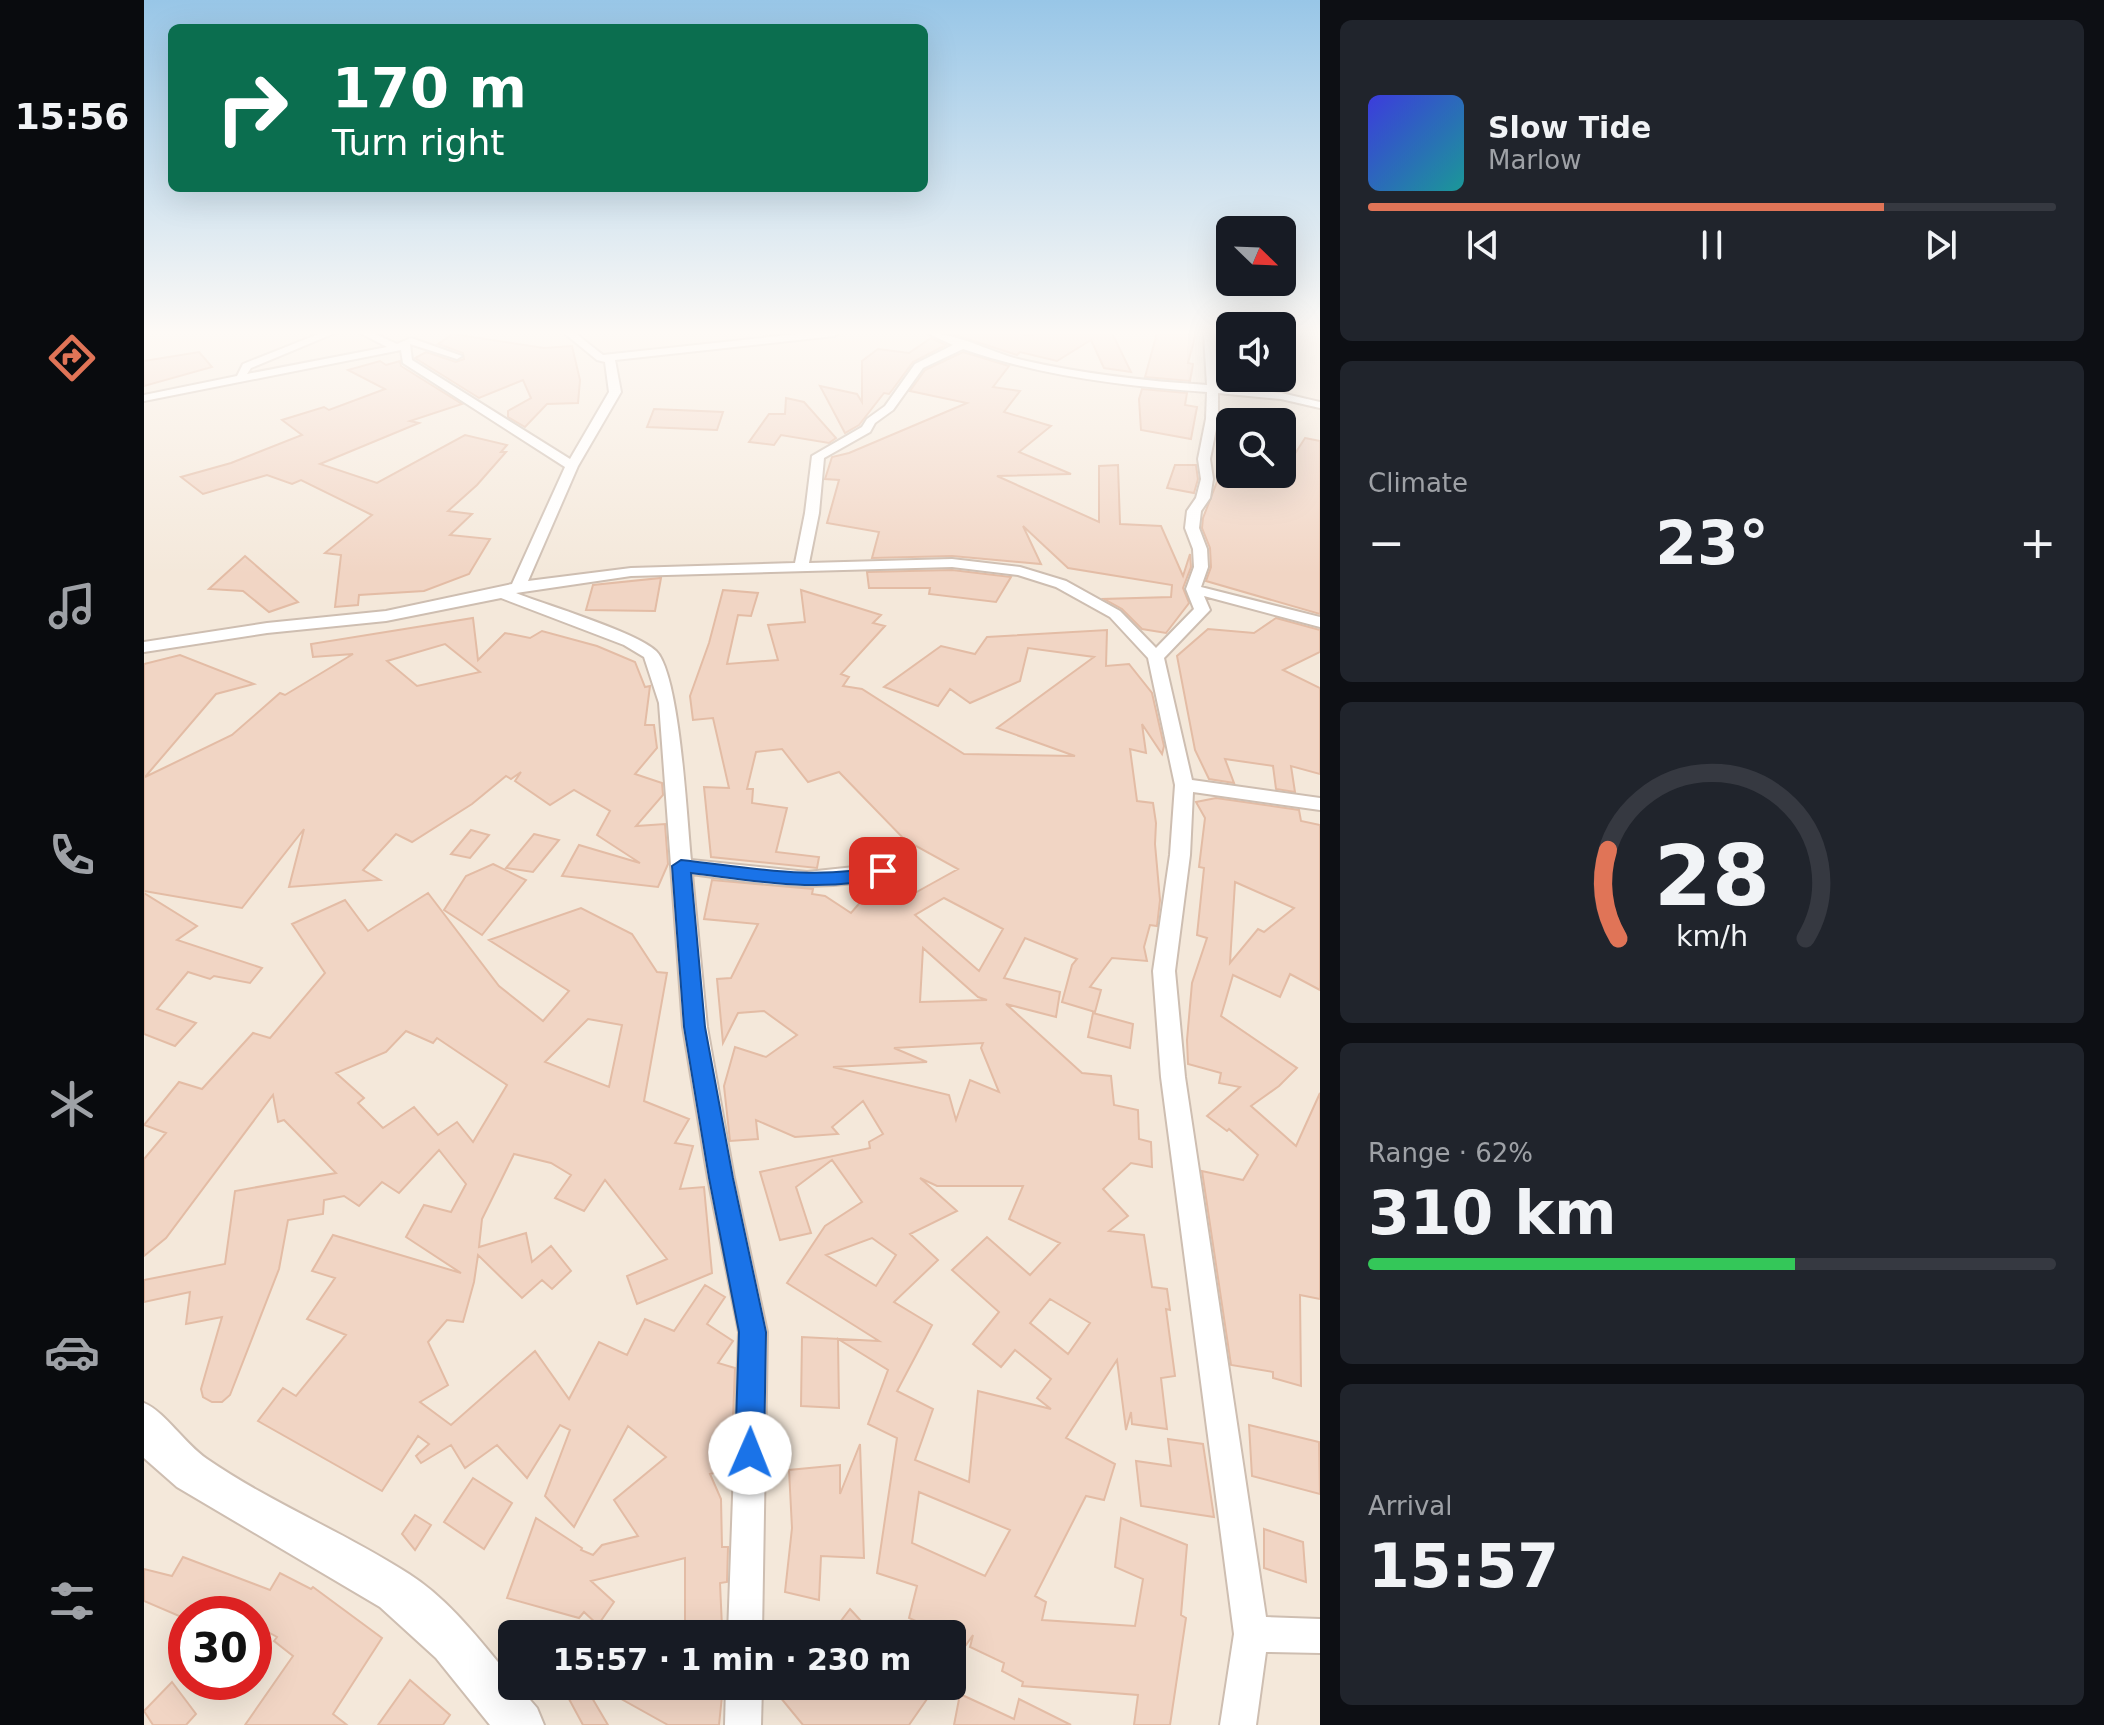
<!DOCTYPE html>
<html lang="en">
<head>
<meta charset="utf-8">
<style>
	:root { --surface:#171b24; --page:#20242c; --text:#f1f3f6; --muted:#9ea1a6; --line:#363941; --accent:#e07457 }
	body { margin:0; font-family:"DejaVu Sans",sans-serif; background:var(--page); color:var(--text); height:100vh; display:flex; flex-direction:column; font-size:30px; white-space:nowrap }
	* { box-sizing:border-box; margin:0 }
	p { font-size:26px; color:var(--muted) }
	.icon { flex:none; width:44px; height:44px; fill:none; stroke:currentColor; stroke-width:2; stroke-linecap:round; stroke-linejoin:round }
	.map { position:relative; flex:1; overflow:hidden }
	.side { display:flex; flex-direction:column; gap:20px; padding:20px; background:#0d0f14; width:784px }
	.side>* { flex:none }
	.guide { position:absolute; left:24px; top:24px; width:760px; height:168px; border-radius:12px; box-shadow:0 8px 32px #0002; background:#0b6e4f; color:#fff; overflow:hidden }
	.needle { width:52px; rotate:113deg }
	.buttons { position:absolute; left:1072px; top:216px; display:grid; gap:16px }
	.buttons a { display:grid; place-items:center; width:80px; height:80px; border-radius:12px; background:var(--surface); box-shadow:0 8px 32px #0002; font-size:40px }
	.speed { position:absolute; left:24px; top:1596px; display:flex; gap:16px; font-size:40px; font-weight:700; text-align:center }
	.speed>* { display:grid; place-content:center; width:104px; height:104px; border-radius:50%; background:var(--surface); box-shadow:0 8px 32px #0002; line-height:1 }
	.speed .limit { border:12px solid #d22; background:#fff; color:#111 }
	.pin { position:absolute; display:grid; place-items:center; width:68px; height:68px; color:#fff; margin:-34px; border-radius:16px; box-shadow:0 4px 12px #0006 }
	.me { position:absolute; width:88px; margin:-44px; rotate:1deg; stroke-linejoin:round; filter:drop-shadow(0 0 6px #0008) }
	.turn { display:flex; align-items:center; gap:28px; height:168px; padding:0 32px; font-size:36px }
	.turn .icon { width:104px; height:104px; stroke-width:2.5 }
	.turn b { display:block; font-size:56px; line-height:68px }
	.big { font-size:60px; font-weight:700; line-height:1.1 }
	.side .widget { flex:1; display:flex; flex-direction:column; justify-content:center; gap:12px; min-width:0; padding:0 28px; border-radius:12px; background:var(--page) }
	.side .dial { align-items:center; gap:0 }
	.dial svg { height:208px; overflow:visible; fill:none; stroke:var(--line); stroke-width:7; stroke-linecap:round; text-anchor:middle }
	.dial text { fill:var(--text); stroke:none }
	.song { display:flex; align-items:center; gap:24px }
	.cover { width:96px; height:96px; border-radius:12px; background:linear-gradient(135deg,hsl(240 70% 55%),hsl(180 70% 35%)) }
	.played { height:8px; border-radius:4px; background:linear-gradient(90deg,var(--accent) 75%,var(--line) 75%) }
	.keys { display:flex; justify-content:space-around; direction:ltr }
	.heat { display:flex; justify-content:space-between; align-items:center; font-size:44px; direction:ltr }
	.charge { height:12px; border-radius:6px; background:linear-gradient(90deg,#34c759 62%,var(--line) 0) }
	.trip { position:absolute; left:354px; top:1620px; width:468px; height:80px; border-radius:12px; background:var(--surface); box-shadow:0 8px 32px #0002; font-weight:700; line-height:80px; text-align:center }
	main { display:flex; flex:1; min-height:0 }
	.tab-bar { display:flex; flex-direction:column; width:144px; justify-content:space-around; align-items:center; background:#090b0e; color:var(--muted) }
	.tab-bar .icon { width:56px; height:56px }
	.tab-bar .current { color:var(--accent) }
	.tab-bar b { font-size:36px; color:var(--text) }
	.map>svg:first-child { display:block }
	.residential { fill:#f4e8da; fill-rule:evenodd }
	.building { fill:#f1d5c4; stroke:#e3bca5; stroke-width:2; fill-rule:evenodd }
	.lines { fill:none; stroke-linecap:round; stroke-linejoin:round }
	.minor-casing { stroke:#cebeb1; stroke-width:4 }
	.tertiary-casing { stroke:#cebeb1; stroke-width:4 }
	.minor { fill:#fff; fill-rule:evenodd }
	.tertiary { fill:#fff; fill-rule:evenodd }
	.route { fill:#1a73e8; stroke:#114b97; stroke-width:2 }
</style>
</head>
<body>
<main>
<nav class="tab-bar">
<b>15:56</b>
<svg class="icon current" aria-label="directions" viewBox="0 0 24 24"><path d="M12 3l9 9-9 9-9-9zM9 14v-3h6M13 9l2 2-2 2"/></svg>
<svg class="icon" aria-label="music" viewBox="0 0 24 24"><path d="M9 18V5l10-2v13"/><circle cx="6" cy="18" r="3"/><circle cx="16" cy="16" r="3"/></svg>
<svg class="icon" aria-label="phone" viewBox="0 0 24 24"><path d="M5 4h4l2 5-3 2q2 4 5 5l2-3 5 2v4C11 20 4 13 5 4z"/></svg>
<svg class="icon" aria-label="climate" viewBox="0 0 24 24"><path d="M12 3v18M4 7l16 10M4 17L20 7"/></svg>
<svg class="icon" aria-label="car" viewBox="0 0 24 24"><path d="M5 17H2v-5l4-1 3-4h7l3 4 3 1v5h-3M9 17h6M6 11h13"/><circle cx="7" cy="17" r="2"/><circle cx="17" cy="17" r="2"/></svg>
<svg class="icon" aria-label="filters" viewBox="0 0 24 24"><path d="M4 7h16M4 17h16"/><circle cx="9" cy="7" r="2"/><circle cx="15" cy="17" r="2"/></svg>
</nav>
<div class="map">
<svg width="1176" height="1725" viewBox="0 0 1176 1725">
	<rect width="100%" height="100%" fill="#fcf5ec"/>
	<path class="residential" d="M0,333H1086V378H1138V333H1176V1725H0ZM1086,422H1138V474H1086ZM42,1614H110V1682H42ZM368,1634H808V1686H368Z"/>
	<g class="building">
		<path d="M805,333H875L885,336L892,333H968L987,372L960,368L947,340L913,361L876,352L873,355Z"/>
		<path d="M1013,333H1052L1044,363L1049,364L1046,381L1001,377Z"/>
		<path d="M309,334L400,348L428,346L436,380L434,403L403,404L381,427L364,417V411L387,398L379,380L335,398L271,358L282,352L312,362L320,359L319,353L294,344Z"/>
		<path d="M787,338L802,345L769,362L749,389L745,394L740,393L715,425L701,433L676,386L713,394L718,402V361L734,349L765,353Z"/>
		<path d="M55,352L68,367L0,386V361Z"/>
		<path d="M819,352L865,366L849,387L876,391L860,412L907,426L875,452L927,474L853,476L955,522V466L974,465L976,524L1017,526L1039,576L1046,554L1047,567L1039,588L1045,603L1022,633L998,629L978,609L960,599L1027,597L1028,585L924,568L879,526L897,564L808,556L728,558L735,532L683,523L695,480L681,479L688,457L705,453L823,403L766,391L781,370Z"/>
		<path d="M236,361L242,365L256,361L257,366L318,404L266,421L275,423L176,464L233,483L321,435L363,445L357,452H362L333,485L304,511L328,514L306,535L346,539L325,574L280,591L215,595L214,605L191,607L197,555L181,553L228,515L157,480L148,484L123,475L59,494L37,477L87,463L158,435L138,420L180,407L185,410L241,389L204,370Z"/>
		<path d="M998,389L1043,393L1041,405L1053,407L1047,439L997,430L995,399Z"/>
		<path d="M642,398L660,402L692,438L685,443L637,435L630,445L605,442L625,414H641Z"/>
		<path d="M510,409L579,412L573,430L503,427Z"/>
		<path d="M1161,438L1176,441V614L1062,581L1067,567L1066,548L1058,528L1059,518L1076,474H1138Z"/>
		<path d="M1031,465H1052L1054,479L1050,493L1023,488Z"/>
		<path d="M101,556L154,602L125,612L99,591L65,589Z"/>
		<path d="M808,570L867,577L852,602L785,594L786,588H725L723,572Z"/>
		<path d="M517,578L511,611L442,610L449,585Z"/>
		<path d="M579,590L614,593L607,616L594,615L583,664L634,660L624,625L661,622L657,590L737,615L729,623L741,626L697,674L705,677L699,686L718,689L820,754L931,756L853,728L950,657L884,648L876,681L826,703L806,689L794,706L740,687L797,646L831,654L843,637L963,630L962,666L985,664L1008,693L1020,746L1018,754L998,724L1002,753L986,749L993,801L1009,803L1012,823L1011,844L1016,900L1013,926L1006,925L1000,947L1003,961L968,958L946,987L957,990L951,1012L918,1002L928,965L933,959L881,938L860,978L916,992L912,1017L862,1004L938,1073L967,1076L970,1105L994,1110L995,1139L1007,1142L1008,1167L987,1163L959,1189L984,1216L965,1231L1000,1235L1008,1287L1023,1289L1026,1310L1022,1309L1031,1376L1017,1378L1023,1429L988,1424L987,1412L982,1430L973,1360L922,1438L971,1464L960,1500L942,1496L891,1596L902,1602L898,1620L991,1626L999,1579L971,1567L977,1518L1043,1545L1037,1615L1042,1618L1026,1725H990L994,1695L878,1686L879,1682L858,1671L860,1663L826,1647L829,1635L822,1645L808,1638V1634H800L765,1618L773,1586L733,1573L753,1438L724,1424L744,1370L694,1339L695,1408L657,1406L658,1337L735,1341L643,1283L681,1226L718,1202L688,1160L652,1187L667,1233L636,1240L616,1172L726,1148L725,1142L739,1134L719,1101L688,1127L694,1134L651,1137L612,1120L614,1139L586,1141L580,1086L591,1047L622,1057L653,1035L620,1011L594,1013L579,1043L573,979L587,978L614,924L560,919L568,880L669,889L668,894L681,896L707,913L734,882L769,894L814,869L761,840L695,772L664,782L638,749L612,752L603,789H609L608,803L643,808L632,852L675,857L673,868L567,857L560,787L585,788L569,718L549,720L546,696L565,643ZM800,898L859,929L835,971L771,915ZM779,948L834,997L843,1000L776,1002ZM839,1043L837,1048L855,1092L826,1080L812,1120L805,1095L689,1067L783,1062L750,1048ZM776,1178L793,1186H879L865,1219L916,1243L886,1275L843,1237L808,1270L855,1312L829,1344L857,1367L871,1350L907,1379L893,1398L907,1409L834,1391L825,1482L771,1460L789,1409L753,1391L788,1325L750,1302L794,1260L766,1234L813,1211ZM728,1238L752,1255L732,1286L682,1255ZM906,1299L946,1323L924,1354L886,1323ZM775,1492L866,1530L841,1576L768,1543Z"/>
		<path d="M329,618L334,660L361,633L386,638L398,631L453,646L491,662L501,687L506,686L501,725H510L513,748L491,774L518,783L519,795L492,826L521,824L524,864L514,887L418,876L435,845L496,863L453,835L466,811L430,790L406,805L371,781L377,772L367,779L362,776L328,804L268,842L252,834L219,870L236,880L145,887L160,829L98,908L0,891V664L36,655L110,684L72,694L1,777L88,735L136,693L141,695L209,654L169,657L167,644ZM301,644L336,672L273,686L243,661Z"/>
		<path d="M1132,618L1176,630V652L1139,670L1176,688V774L1147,766L1151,792L1132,789L1129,766L1081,759L1090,783L1065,779L1051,750L1033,656L1064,629L1110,633Z"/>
		<path d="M1072,798L1155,810L1157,821L1176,825V990L1146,974L1136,997L1089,975L1077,1016L1153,1068L1135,1086L1107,1106L1152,1146L1176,1093V1299L1156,1295L1157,1386L1129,1378V1372L1087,1365L1058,1171L1099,1180L1114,1155L1085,1129L1083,1131L1063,1116L1096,1087L1075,1083L1077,1073L1044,1064L1043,1040L1048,983L1063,938L1053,935L1060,868L1055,867L1061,818L1052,802ZM1091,882L1150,908L1120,932L1114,929L1086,963Z"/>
		<path d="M327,830L345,835L326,858L307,854Z"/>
		<path d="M390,834L415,840L389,872L362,868Z"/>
		<path d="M349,864L382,880L338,935L300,910L322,876Z"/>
		<path d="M0,893L53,926L33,940L118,968L106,983L70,976L66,979L44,972L13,1009L52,1023L31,1046L0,1034Z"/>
		<path d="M284,893L355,986L399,1021L425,991L345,940L437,908L488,934L513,972L523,973L500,1101L545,1119L531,1143L549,1146L536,1189L560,1187L568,1273L493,1304L483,1276L523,1259L461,1180L440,1211L411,1198L427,1175L407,1163L370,1154L338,1219L335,1247L382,1233L388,1262L407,1246L427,1271L408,1289L398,1280L378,1298L334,1255L330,1282L319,1322L303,1320L284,1342L304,1385L276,1402L307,1425L391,1351L425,1399L455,1342L483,1355L501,1319L530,1331L561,1285L581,1297L563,1324L589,1341L574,1363L591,1368L587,1469L566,1474L577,1499L578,1547H584L583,1582L576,1583L578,1627L541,1628V1558L447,1581L470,1602L454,1625L440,1612L435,1618L363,1598L392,1518L438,1548L437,1550L449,1555L458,1545L494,1536L470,1500L522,1457L484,1426L430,1527L401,1496L426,1430L416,1425L383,1478L353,1445L321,1468L307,1445L277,1463L272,1456L285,1444L274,1436L238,1491L114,1421L139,1388L152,1396L202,1335L163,1319L191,1278L168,1271L189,1235L317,1273L262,1237L280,1205L307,1212L322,1184L295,1150L255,1193L238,1182L215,1206L200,1196L180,1200L179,1214L144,1220L135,1269L86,1395L78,1402H68L59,1397L57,1389L78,1317L42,1324L46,1292L0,1302V1280L81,1264L91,1191L192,1173L140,1120L134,1122L129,1095L22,1238L0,1256V1159L22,1133L0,1125L35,1082L58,1089L109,1033L126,1038L181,973L148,924L201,900L224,931ZM444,1019L478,1025L465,1087L401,1062ZM262,1031L289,1043L293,1038L363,1085L329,1142L313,1122L294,1135L270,1107L239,1128L214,1103L220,1098L192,1073L242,1052Z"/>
		<path d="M949,1013L989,1024L986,1048L944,1037Z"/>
		<path d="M1105,1425L1175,1442L1176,1494L1108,1476Z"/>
		<path d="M1024,1439L1059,1444L1070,1517L997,1506L992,1461L1027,1466Z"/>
		<path d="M716,1444L720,1558L677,1556L675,1600L641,1592L648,1528L645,1470L696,1465V1494Z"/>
		<path d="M329,1478L368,1503L340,1549L300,1522Z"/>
		<path d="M271,1515L287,1525L271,1550L258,1534Z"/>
		<path d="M1120,1529L1159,1542L1162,1582L1120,1568Z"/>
		<path d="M39,1557L126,1590L136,1573L167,1589L169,1587L238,1638L189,1714L203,1725H101L149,1656L130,1641L133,1637L110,1624V1614H42V1619L0,1601V1569L28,1576Z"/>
		<path d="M706,1609L729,1634H687Z"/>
		<path d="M266,1680L306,1715L299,1725H234Z"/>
		<path d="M28,1682L52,1714L42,1725H9L0,1711Z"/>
		<path d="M418,1686H441L464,1725H439Z"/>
		<path d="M454,1686H579L575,1725H524Z"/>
		<path d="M646,1686H792L765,1725H659L636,1697Z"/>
		<path d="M816,1694L870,1719L875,1699L927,1725H810Z"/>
	</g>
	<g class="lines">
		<defs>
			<g id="minor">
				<path d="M177,333H191L107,368L103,374L243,347L216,333H229L253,344L267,338L318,356L313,359L266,344L268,360L426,459L465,392L461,362L453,360L420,333H431L459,355L663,333H695L690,336L471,360L477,392L434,466L384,581L487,568L651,563L661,513L668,456L718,427L723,419L741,406L771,364L809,345L783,333C814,333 848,353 878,360C939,374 1001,381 1063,385L1060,333H1070L1072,359L1086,353V360L1073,368L1074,386L1137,393L1176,402V408L1137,399L1074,393V419L1066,459L1069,479L1066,498L1057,511L1055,528L1063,549L1064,567L1057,587L1176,617V627L1060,596L1066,610L1020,658L1048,780L1176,798V810L1049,792L1046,855L1031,971L1041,1077L1122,1617L1176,1619V1653L1122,1652L1112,1725H1076L1090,1634L1017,1077L1009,971L1026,855L1031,785L1004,658L966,617L912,587L874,575L808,567L487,576L372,593C402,605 492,632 512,651C536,674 543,822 547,860L663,872L739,864L749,871L746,876C681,894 614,883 548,874L563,1027L590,1178L623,1332L618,1634H584L595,1332L564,1178L539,1027L515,703L500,657L480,645L357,598L242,621L123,633L0,652V642L123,623L242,611L368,584L421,467L259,363L257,350L0,401V395L93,376L99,364ZM819,349C897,376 980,386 1063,392L1062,419L1054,459L1057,479L1052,498L1043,511L1041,528L1049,549L1050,567L1042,589L1050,609L1012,648L976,611L922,581L876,567L808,559L665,563L675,513L680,458L726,432L731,423L749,410L779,368Z"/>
				<path d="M582,1686H618L617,1725H581Z"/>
			</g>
			<path id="tertiary" d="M0,1403C20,1411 41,1444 63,1459C127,1503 200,1532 265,1574C306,1600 337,1642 368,1679V1686H374L393,1708L400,1725H346L292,1658L236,1607L33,1487L0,1458Z"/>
		</defs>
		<use href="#minor" class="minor-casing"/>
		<use href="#tertiary" class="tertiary-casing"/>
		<use href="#minor" class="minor"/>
		<use href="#tertiary" class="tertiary"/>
	</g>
	<linearGradient id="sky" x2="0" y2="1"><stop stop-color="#98c6e7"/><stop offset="0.58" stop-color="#fefaf6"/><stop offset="1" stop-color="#fefaf6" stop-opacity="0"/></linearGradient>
	<rect width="1176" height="574" fill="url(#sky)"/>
	<path class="route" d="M537,860C604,867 672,882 739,865L748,871L745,876C679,894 614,881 547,873L561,1027L589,1178L622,1332L620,1453L616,1463L606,1467L596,1463L591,1453L595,1332L565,1178L540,1027L528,866Z"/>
</svg>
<div class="buttons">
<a><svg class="needle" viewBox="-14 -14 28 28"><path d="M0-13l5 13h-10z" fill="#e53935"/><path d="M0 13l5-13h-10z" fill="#9ea1a6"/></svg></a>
<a><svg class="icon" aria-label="sound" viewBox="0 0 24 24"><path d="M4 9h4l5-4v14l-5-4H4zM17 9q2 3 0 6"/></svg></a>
<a><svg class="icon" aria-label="search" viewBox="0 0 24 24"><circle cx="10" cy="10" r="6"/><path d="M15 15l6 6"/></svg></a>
</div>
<div class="speed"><div class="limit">30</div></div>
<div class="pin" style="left:739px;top:871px;background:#d93025"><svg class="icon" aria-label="arrive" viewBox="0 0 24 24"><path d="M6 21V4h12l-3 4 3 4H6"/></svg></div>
<svg class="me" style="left:606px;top:1453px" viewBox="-20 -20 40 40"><circle r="19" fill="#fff"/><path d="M0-13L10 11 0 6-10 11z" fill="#1a73e8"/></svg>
<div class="trip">15:57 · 1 min · 230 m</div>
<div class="guide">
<div class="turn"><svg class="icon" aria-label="right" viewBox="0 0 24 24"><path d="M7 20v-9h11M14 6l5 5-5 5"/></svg><div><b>170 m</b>Turn right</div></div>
</div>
</div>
<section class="side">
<div class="widget">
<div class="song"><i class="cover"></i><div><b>Slow Tide</b><p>Marlow</p></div></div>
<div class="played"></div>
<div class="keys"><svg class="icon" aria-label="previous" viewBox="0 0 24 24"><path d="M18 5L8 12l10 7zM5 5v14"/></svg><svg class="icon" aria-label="pause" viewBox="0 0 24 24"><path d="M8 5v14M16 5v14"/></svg><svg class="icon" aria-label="next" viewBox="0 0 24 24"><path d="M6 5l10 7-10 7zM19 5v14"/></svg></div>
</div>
<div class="widget"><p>Climate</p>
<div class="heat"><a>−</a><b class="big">23°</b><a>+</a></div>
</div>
<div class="widget dial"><svg viewBox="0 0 100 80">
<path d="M14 69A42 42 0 1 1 86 69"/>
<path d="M14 69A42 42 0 0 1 10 35" stroke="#e07457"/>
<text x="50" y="56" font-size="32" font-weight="700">28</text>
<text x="50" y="72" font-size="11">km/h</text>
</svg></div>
<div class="widget"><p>Range · 62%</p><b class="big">310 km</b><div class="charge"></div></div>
<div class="widget"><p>Arrival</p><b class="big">15:57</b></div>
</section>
</main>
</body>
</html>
